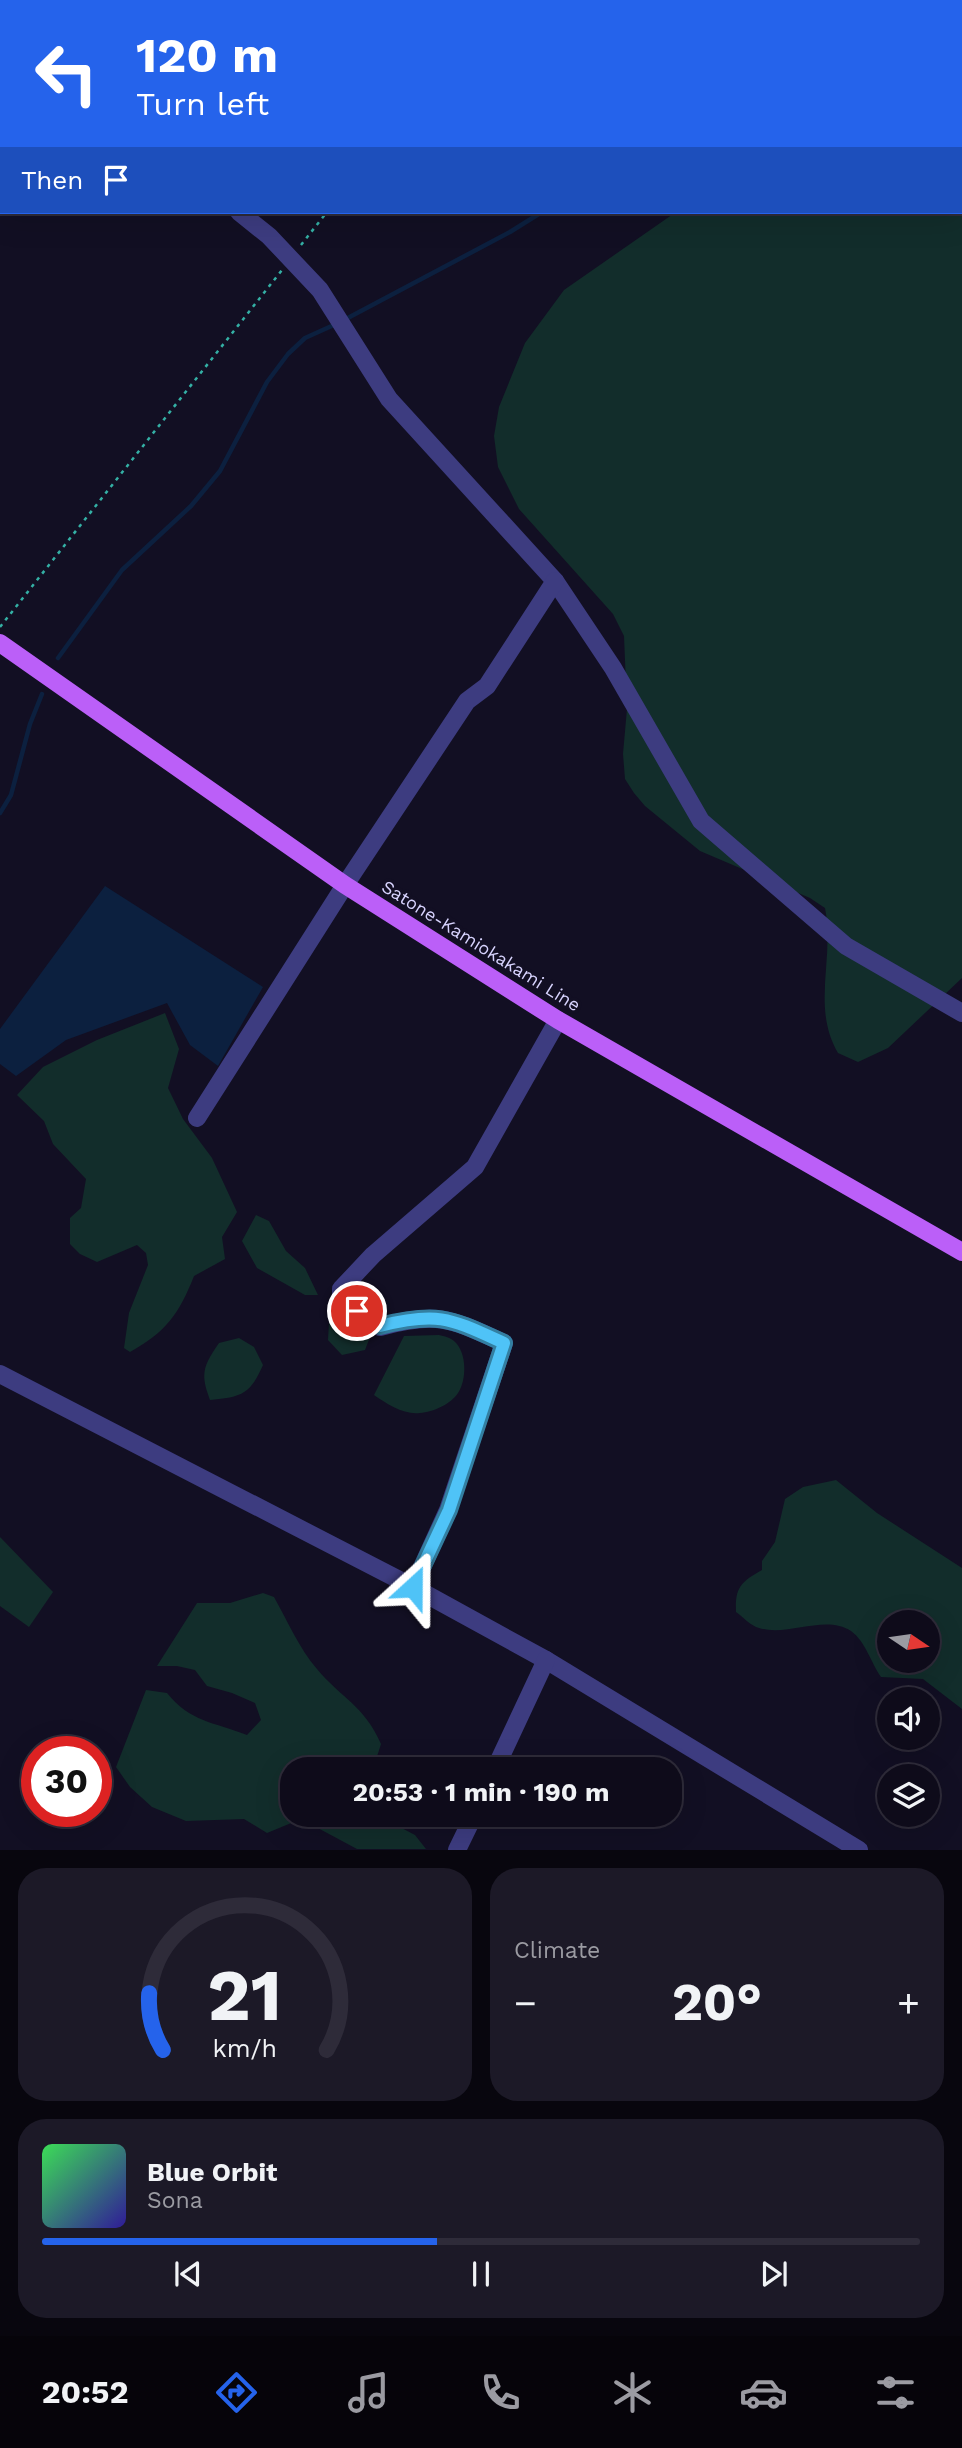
<!DOCTYPE html>
<html lang="en">
<head>
<meta charset="utf-8">
<style>
	:root { --surface:#0e0b1a; --page:#1c1927; --text:#f1f3f6; --muted:#9b9ba2; --line:#2e2b39; --accent:#2563eb }
	body { margin:0; font-family:"Work Sans",sans-serif; background:var(--page); color:var(--text); height:100vh; display:flex; flex-direction:column; font-size:26px; white-space:nowrap }
	* { box-sizing:border-box; margin:0 }
	p { font-size:23px; color:var(--muted) }
	.icon { flex:none; width:38px; height:38px; fill:none; stroke:currentColor; stroke-width:2; stroke-linecap:round; stroke-linejoin:round }
	.map { position:relative; height:1850px; overflow:hidden }
	.sheet { display:flex; flex-direction:column; gap:18px; padding:18px; background:#08060e; flex:1 }
	.sheet>* { flex:none }
	.banner { position:absolute; left:0px; top:0px; width:962px; height:214px; box-shadow:0 7px 28px #0002,0 0 0 2px var(--line); background:#2563eb; color:#fff; overflow:hidden }
	.needle { width:46px; rotate:103deg }
	.fabs { position:absolute; left:877px; top:1610px; display:grid; gap:14px }
	.fabs a { display:grid; place-items:center; width:63px; height:63px; border-radius:50%; background:var(--surface); box-shadow:0 7px 28px #0002,0 0 0 2px var(--line); font-size:35px }
	.speed { position:absolute; left:21px; top:1736px; display:flex; gap:14px; font-size:35px; font-weight:700; text-align:center }
	.speed>* { display:grid; place-content:center; width:91px; height:91px; border-radius:50%; background:var(--surface); box-shadow:0 7px 28px #0002,0 0 0 2px var(--line); line-height:1 }
	.speed .limit { border:10px solid #d22; background:#fff; color:#111 }
	.pin { position:absolute; display:grid; place-items:center; width:60px; height:60px; color:#fff; margin:-30px; border:4px solid #fff; border-radius:50%; box-shadow:0 2px 7px #0007 }
	.me { position:absolute; width:77px; margin:-38px; rotate:24deg; stroke-linejoin:round; filter:drop-shadow(0 0 5px #0008) }
	.turn { display:flex; align-items:center; gap:24px; height:147px; padding:0 21px; font-size:32px }
	.turn .icon { width:91px; height:91px; stroke-width:2.5 }
	.turn b { display:block; font-size:49px; line-height:60px }
	.then { display:flex; align-items:center; height:66px; padding:0 21px; background:#0003; gap:14px; font-size:26px }
	.big { font-size:52px; font-weight:700; line-height:1.1 }
	.sheet .widget { flex:1; display:flex; flex-direction:column; justify-content:center; gap:10px; min-width:0; padding:0 24px; border-radius:28px; background:var(--page) }
	.sheet .dial { align-items:center; gap:0 }
	.dial svg { height:182px; overflow:visible; fill:none; stroke:var(--line); stroke-width:7; stroke-linecap:round; text-anchor:middle }
	.dial text { fill:var(--text); stroke:none }
	.song { display:flex; align-items:center; gap:21px }
	.cover { width:84px; height:84px; border-radius:10px; background:linear-gradient(135deg,hsl(130 70% 55%),hsl(250 70% 35%)) }
	.played { height:7px; border-radius:4px; background:linear-gradient(90deg,var(--accent) 45%,var(--line) 45%) }
	.keys { display:flex; justify-content:space-around; direction:ltr }
	.heat { display:flex; justify-content:space-between; align-items:center; font-size:38px; direction:ltr }
	.sheet .tiles { flex:1; display:grid; gap:18px; grid-template-columns:1fr 1fr }
	.widget:last-child { grid-column:span 2 }
	.trip { position:absolute; left:280px; top:1757px; width:402px; height:70px; border-radius:28px; background:var(--surface); box-shadow:0 7px 28px #0002,0 0 0 2px var(--line); font-weight:700; line-height:70px; text-align:center }
	.menu { display:flex; height:112px; justify-content:space-around; align-items:center; background:#06040a; color:var(--muted) }
	.menu .icon { width:49px; height:49px }
	.menu .current { color:var(--accent) }
	.menu b { font-size:32px; color:var(--text) }
	.map>svg:first-child { display:block }
	.green { fill:#122d2b; fill-rule:evenodd }
	.water { fill:#0c203f }
	.lines { fill:none; stroke-linecap:round; stroke-linejoin:round }
	.stream { stroke:#0c203f; stroke-width:4.5 }
	.path { stroke:#34b0a5; stroke-width:2.5; stroke-dasharray:3.5 5; stroke-linecap:butt }
	.minor { stroke:#3d3c80; stroke-width:18 }
	.major { stroke:#bb5ff8; stroke-width:18 }
	.route-casing { stroke:#337fa1; stroke-width:18 }
	.route { stroke:#4fc3f7; stroke-width:12 }
	.labels { text-anchor:middle; stroke-width:7; stroke-linejoin:round; paint-order:stroke }
	.street-label { font-size:18px; fill:#d7d3fd; stroke:#120f23 }
</style>
</head>
<body>
<div class="map">
<svg width="962" height="1850" viewBox="0 0 962 1850">
	<rect width="100%" height="100%" fill="#120f23"/>
	<g class="green">
		<path d="M68,0H517L68,2Z"/>
		<path d="M879,0H962V978L888,1048L858,1062L838,1053C811,1007 835,958 825,908L810,898L700,851L645,806L634,793L625,779L623,754L627,709L624,636L613,614L519,509L498,467L494,436L499,407L525,343L564,290L676,212H961V2Z"/>
		<path d="M165,1013L179,1049L168,1088L183,1119L212,1158L237,1212L222,1237L225,1259L194,1276C179,1314 166,1332 130,1352L124,1348L129,1313L148,1265L146,1253L137,1245L97,1262L80,1254L70,1244V1218L81,1208L86,1179L53,1144L44,1121L17,1095L43,1067L97,1040Z"/>
		<path d="M256,1215L269,1221L286,1251L305,1268L318,1295H305L257,1268L242,1241Z"/>
		<path d="M342,1313H357L370,1337L365,1350L342,1355L328,1340L329,1323Z"/>
		<path d="M439,1335C444,1336 451,1338 454,1341C467,1352 467,1380 458,1393C451,1404 433,1412 420,1413C404,1415 387,1404 374,1395L404,1336Z"/>
		<path d="M239,1338L254,1347L263,1365C250,1395 241,1397 210,1400C200,1374 203,1366 219,1343Z"/>
		<path d="M836,1480L877,1513L962,1568V1709L923,1679L881,1677C871,1663 866,1642 851,1631C825,1614 788,1637 759,1628C751,1626 743,1617 736,1612C735,1587 741,1582 762,1570V1561L775,1542L785,1499L803,1487ZM889,1622H928V1661H889Z"/>
		<path d="M0,1537L53,1592L29,1627L0,1606Z"/>
		<path d="M263,1593L274,1597C288,1622 299,1648 317,1669C341,1698 364,1705 381,1744L373,1769H292V1815H385L392,1823L415,1835L426,1849H357L301,1819L267,1833L244,1819L186,1821L152,1807L130,1787L116,1767L146,1690L167,1693C190,1722 214,1722 247,1735L261,1720L255,1703L232,1693L207,1686L195,1670L177,1666H157L197,1603H230Z"/>
	</g>
	<path class="water" d="M105,886L263,987L218,1066L190,1045L167,1003L66,1040L16,1076L0,1064V1029Z"/>
	<g class="lines">
		<g class="stream">
			<path d="M344,320L510,232L542,212"/>
			<path d="M58,658L122,570L191,506L220,471L267,382L288,354L305,338L336,324"/>
			<path d="M0,813L11,795L30,724L42,694"/>
		</g>
		<g class="path">
			<path d="M480,2L481,0"/>
			<path d="M301,245L327,212"/>
			<path d="M0,627L282,270"/>
		</g>
		<g class="minor">
			<path d="M0,31L2,33"/>
			<path d="M239,212L269,236L320,290L389,399L555,581L613,668L701,821L846,946L962,1013"/>
			<path d="M197,1118L345,885L467,701L487,686L555,581"/>
			<path d="M0,1374L413,1587L546,1660L859,1850"/>
			<path d="M413,1587L448,1510L504,1343C451,1319 439,1311 380,1327L357,1311L341,1306V1289L373,1255L475,1167L558,1020"/>
			<path d="M495,1769L546,1660"/>
			<path d="M457,1850L474,1815"/>
		</g>
		<path class="major" d="M0,643L345,885L558,1020L962,1252"/>
	</g>
	<g class="lines">
		<defs>
			<path id="route" d="M357,1311L380,1326C439,1311 451,1319 504,1343L449,1510L413,1587"/>
		</defs>
		<use href="#route" class="route-casing"/>
		<use href="#route" class="route"/>
	</g>
	<g class="labels">
		<g class="street-label">
			<text transform="translate(481 946) rotate(32)" y="6">Satone-Kamiokakami Line</text>
		</g>
	</g>
</svg>
<div class="fabs">
<a><svg class="needle" viewBox="-14 -14 28 28"><path d="M0-13l5 13h-10z" fill="#e53935"/><path d="M0 13l5-13h-10z" fill="#9b9ba2"/></svg></a>
<a><svg class="icon" aria-label="sound" viewBox="0 0 24 24"><path d="M4 9h4l5-4v14l-5-4H4zM17 9q2 3 0 6"/></svg></a>
<a><svg class="icon" aria-label="layers" viewBox="0 0 24 24"><path d="M12 4l9 5-9 5-9-5zM3 14l9 5 9-5"/></svg></a>
</div>
<div class="speed"><div class="limit">30</div></div>
<div class="pin" style="left:357px;top:1311px;background:#d93025"><svg class="icon" aria-label="arrive" viewBox="0 0 24 24"><path d="M6 21V4h12l-3 4 3 4H6"/></svg></div>
<svg class="me" style="left:413px;top:1587px" viewBox="-20 -20 40 40"><path d="M0-17L14 15 0 8-14 15z" fill="#4fc3f7" stroke="#fff" stroke-width="4"/></svg>
<div class="trip">20:53 · 1 min · 190 m</div>
<div class="banner">
<div class="turn"><svg class="icon" aria-label="left" viewBox="0 0 24 24"><path d="M17 20v-9H6M10 6l-5 5 5 5"/></svg><div><b>120 m</b>Turn left</div></div>
<div class="then">Then<svg class="icon" aria-label="arrive" viewBox="0 0 24 24"><path d="M6 21V4h12l-3 4 3 4H6"/></svg></div>
</div>
</div>
<section class="sheet">
<div class="tiles">
<div class="widget dial"><svg viewBox="0 0 100 80">
<path d="M14 69A42 42 0 1 1 86 69"/>
<path d="M14 69A42 42 0 0 1 8 44" stroke="#2563eb"/>
<text x="50" y="56" font-size="32" font-weight="700">21</text>
<text x="50" y="72" font-size="11">km/h</text>
</svg></div>
<div class="widget"><p>Climate</p>
<div class="heat"><a>−</a><b class="big">20°</b><a>+</a></div>
</div>
<div class="widget">
<div class="song"><i class="cover"></i><div><b>Blue Orbit</b><p>Sona</p></div></div>
<div class="played"></div>
<div class="keys"><svg class="icon" aria-label="previous" viewBox="0 0 24 24"><path d="M18 5L8 12l10 7zM5 5v14"/></svg><svg class="icon" aria-label="pause" viewBox="0 0 24 24"><path d="M8 5v14M16 5v14"/></svg><svg class="icon" aria-label="next" viewBox="0 0 24 24"><path d="M6 5l10 7-10 7zM19 5v14"/></svg></div>
</div>
</div>
</section>
<nav class="menu">
<b>20:52</b>
<svg class="icon current" aria-label="directions" viewBox="0 0 24 24"><path d="M12 3l9 9-9 9-9-9zM9 14v-3h6M13 9l2 2-2 2"/></svg>
<svg class="icon" aria-label="music" viewBox="0 0 24 24"><path d="M9 18V5l10-2v13"/><circle cx="6" cy="18" r="3"/><circle cx="16" cy="16" r="3"/></svg>
<svg class="icon" aria-label="phone" viewBox="0 0 24 24"><path d="M5 4h4l2 5-3 2q2 4 5 5l2-3 5 2v4C11 20 4 13 5 4z"/></svg>
<svg class="icon" aria-label="climate" viewBox="0 0 24 24"><path d="M12 3v18M4 7l16 10M4 17L20 7"/></svg>
<svg class="icon" aria-label="car" viewBox="0 0 24 24"><path d="M5 17H2v-5l4-1 3-4h7l3 4 3 1v5h-3M9 17h6M6 11h13"/><circle cx="7" cy="17" r="2"/><circle cx="17" cy="17" r="2"/></svg>
<svg class="icon" aria-label="filters" viewBox="0 0 24 24"><path d="M4 7h16M4 17h16"/><circle cx="9" cy="7" r="2"/><circle cx="15" cy="17" r="2"/></svg>
</nav>
</body>
</html>
